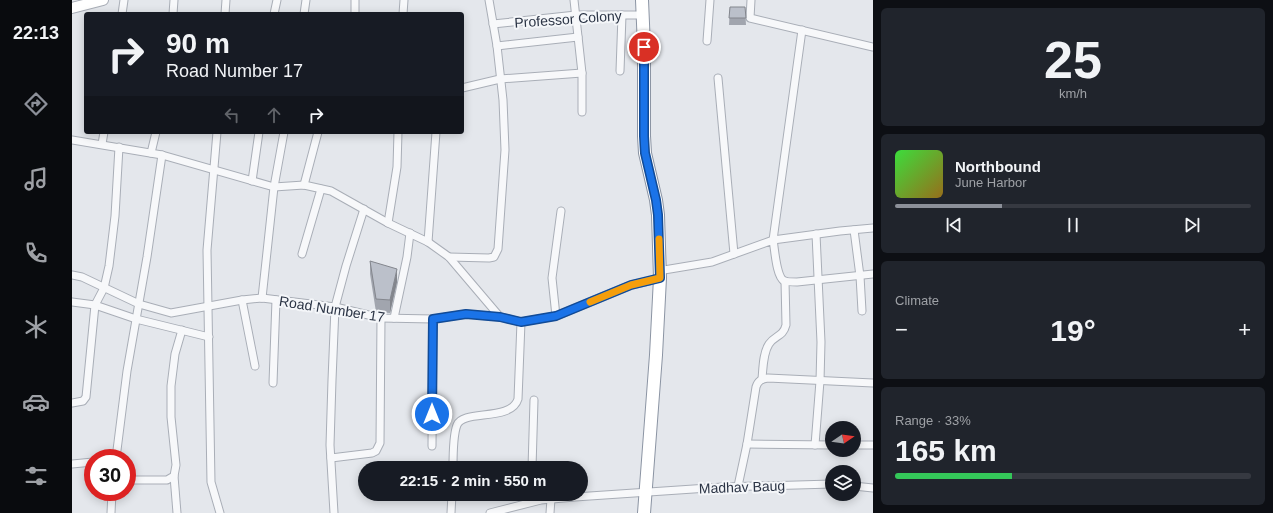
<!DOCTYPE html>
<html lang="en">
<head>
<meta charset="utf-8">
<style>
	:root { --surface:#171b24; --page:#20242c; --text:#f1f3f6; --muted:#9ea1a6; --line:#363941; --accent:#8c9099 }
	body { margin:0; font-family:Arial,sans-serif; background:var(--page); color:var(--text); height:100vh; display:flex; flex-direction:column; font-size:15px; white-space:nowrap }
	* { box-sizing:border-box; margin:0 }
	p { font-size:13px; color:var(--muted) }
	.icon { flex:none; width:22px; height:22px; fill:none; stroke:currentColor; stroke-width:2; stroke-linecap:round; stroke-linejoin:round }
	.map { position:relative; flex:1; overflow:hidden }
	.sheet { display:flex; flex-direction:column; gap:8px; padding:8px; background:#0d0f14; width:400px }
	.sheet>* { flex:none }
	.top-card { position:absolute; left:12px; top:12px; width:380px; height:122px; border-radius:4px; box-shadow:0 2px 10px #0003; background:#171b24; color:var(--text); overflow:hidden }
	.needle { width:26px; rotate:77deg }
	.controls { position:absolute; left:753px; top:421px; display:grid; gap:8px }
	.controls a { display:grid; place-items:center; width:36px; height:36px; border-radius:50%; background:var(--surface); box-shadow:0 2px 10px #0003; font-size:20px }
	.speed { position:absolute; left:12px; top:449px; display:flex; gap:8px; font-size:20px; font-weight:700; text-align:center }
	.speed>* { display:grid; place-content:center; width:52px; height:52px; border-radius:50%; background:var(--surface); box-shadow:0 2px 10px #0003; line-height:1 }
	.speed .limit { border:6px solid #d22; background:#fff; color:#111 }
	.pin { position:absolute; display:grid; place-items:center; width:34px; height:34px; color:#fff; margin:-17px; border:2px solid #fff; border-radius:50%; box-shadow:0 1px 4px #0007 }
	.me { position:absolute; width:44px; margin:-22px; rotate:0deg; stroke-linejoin:round; filter:drop-shadow(0 0 3px #0008) }
	.turn { display:flex; align-items:center; gap:14px; height:84px; padding:0 16px; font-size:18px }
	.turn .icon { width:52px; height:52px; stroke-width:2.5 }
	.turn b { display:block; font-size:28px; line-height:34px }
	.lanes { display:flex; align-items:center; height:38px; padding:0 16px; background:#0003; justify-content:center; gap:20px; direction:ltr }
	.lanes .off { opacity:.35 }
	.big { font-size:30px; font-weight:800; line-height:1.1 }
	.sheet .widget { flex:1; display:flex; flex-direction:column; justify-content:center; gap:6px; min-width:0; padding:0 14px; border-radius:6px; background:var(--page) }
	.sheet .dial { align-items:center; gap:0 }
	.dial b { font-size:52px; line-height:1 }
	.song { display:flex; align-items:center; gap:12px }
	.cover { width:48px; height:48px; border-radius:6px; background:linear-gradient(135deg,hsl(120 70% 55%),hsl(40 70% 35%)) }
	.played { height:4px; border-radius:2px; background:linear-gradient(90deg,var(--accent) 30%,var(--line) 30%) }
	.keys { display:flex; justify-content:space-around; direction:ltr }
	.heat { display:flex; justify-content:space-between; align-items:center; font-size:22px; direction:ltr }
	.charge { height:6px; border-radius:3px; background:linear-gradient(90deg,#34c759 33%,var(--line) 0) }
	.trip { position:absolute; left:286px; top:461px; width:230px; height:40px; border-radius:20px; background:var(--surface); box-shadow:0 2px 10px #0003; font-weight:800; line-height:40px; text-align:center }
	main { display:flex; flex:1; min-height:0 }
	.menu { display:flex; flex-direction:column; width:72px; justify-content:space-around; align-items:center; background:#090b0e; color:var(--muted) }
	.menu .icon { width:28px; height:28px }
	.menu .current { color:var(--accent) }
	.menu b { font-size:18px; color:var(--text) }
	.map>svg:first-child { display:block }
	.lines { fill:none; stroke-linecap:round; stroke-linejoin:round }
	.minor-casing { stroke:#a9aeb7; stroke-width:9 }
	.secondary-casing { stroke:#a9aeb7; stroke-width:12 }
	.trunk-casing { stroke:#8b94a3; stroke-width:14 }
	.minor { stroke:#f7f8fa; stroke-width:7 }
	.secondary { stroke:#fff; stroke-width:10 }
	.trunk { stroke:#fff; stroke-width:12 }
	.wall { fill:#a1a5ae }
	.shaded-wall { fill:#83868d }
	.building { fill:#bbc0ca; stroke:#83868d }
	.route-casing { stroke:#114b97; stroke-width:10 }
	.route { stroke:#1a73e8; stroke-width:7 }
	.slow { stroke:#f59e0b; stroke-width:7 }
	.labels { text-anchor:middle; stroke-width:4; stroke-linejoin:round; paint-order:stroke }
	.street-label { font-size:14px; fill:#2b3445; stroke:#f4f6f9 }
</style>
</head>
<body>
<main>
<nav class="menu">
<b>22:13</b>
<svg class="icon current" aria-label="directions" viewBox="0 0 24 24"><path d="M12 3l9 9-9 9-9-9zM9 14v-3h6M13 9l2 2-2 2"/></svg>
<svg class="icon" aria-label="music" viewBox="0 0 24 24"><path d="M9 18V5l10-2v13"/><circle cx="6" cy="18" r="3"/><circle cx="16" cy="16" r="3"/></svg>
<svg class="icon" aria-label="phone" viewBox="0 0 24 24"><path d="M5 4h4l2 5-3 2q2 4 5 5l2-3 5 2v4C11 20 4 13 5 4z"/></svg>
<svg class="icon" aria-label="climate" viewBox="0 0 24 24"><path d="M12 3v18M4 7l16 10M4 17L20 7"/></svg>
<svg class="icon" aria-label="car" viewBox="0 0 24 24"><path d="M5 17H2v-5l4-1 3-4h7l3 4 3 1v5h-3M9 17h6M6 11h13"/><circle cx="7" cy="17" r="2"/><circle cx="17" cy="17" r="2"/></svg>
<svg class="icon" aria-label="filters" viewBox="0 0 24 24"><path d="M4 7h16M4 17h16"/><circle cx="9" cy="7" r="2"/><circle cx="15" cy="17" r="2"/></svg>
</nav>
<div class="map">
<svg width="801" height="513" viewBox="0 0 801 513">
	<rect width="100%" height="100%" fill="#e4e7ec"/>
	<g class="lines">
		<defs>
			<g id="minor">
				<path d="M502,0L510,73V112"/>
				<path d="M679,0L678,18L801,47"/>
				<path d="M50,14L52,0"/>
				<path d="M101,14L102,0"/>
				<path d="M153,14L154,0"/>
				<path d="M202,14L205,0"/>
				<path d="M232,14L234,0"/>
				<path d="M283,14V0"/>
				<path d="M331,14L332,0"/>
				<path d="M421,24L504,15H570"/>
				<path d="M730,30L701,240L768,231L801,228"/>
				<path d="M635,41L638,0"/>
				<path d="M425,46L506,37"/>
				<path d="M548,71L550,15"/>
				<path d="M646,78L662,254"/>
				<path d="M390,88L428,79L510,73"/>
				<path d="M145,132L135,250L139,482L148,513"/>
				<path d="M0,140L90,155L202,187L232,185L259,191L316,223L356,242L377,257L428,317"/>
				<path d="M30,144L32,132"/>
				<path d="M79,153L84,132"/>
				<path d="M180,181L187,132"/>
				<path d="M232,185L246,132"/>
				<path d="M316,223L325,167L326,132"/>
				<path d="M782,230L788,276L790,311"/>
				<path d="M356,242L364,132"/>
				<path d="M230,254L249,189"/>
				<path d="M377,257L417,258L422,257L426,249L433,150L431,100L425,46L417,0"/>
				<path d="M592,270L640,262L701,240C703,250 704,276 712,281C716,282 721,282 725,282L801,274"/>
				<path d="M0,275L10,277L67,304L99,313L170,300L190,298L263,307L309,318L361,319L394,314L428,317L449,322L484,316L559,285L590,278"/>
				<path d="M190,298L202,187L212,132"/>
				<path d="M170,300L183,366"/>
				<path d="M0,302L23,305L64,319L137,337"/>
				<path d="M484,316L480,278L489,211"/>
				<path d="M322,318L335,257L338,233"/>
				<path d="M690,379C691,368 691,353 697,344C703,335 711,337 714,325L713,281"/>
				<path d="M201,383L204,300"/>
				<path d="M0,403L11,401L14,397L23,305L32,288L37,266L43,216L47,147"/>
				<path d="M675,444L760,445"/>
				<path d="M743,445L748,381L749,342L744,234"/>
				<path d="M782,445H801"/>
				<path d="M360,446L361,319"/>
				<path d="M44,458L55,371L75,257L90,155"/>
				<path d="M259,458L300,453L304,451L308,443L309,318"/>
				<path d="M0,464L21,462"/>
				<path d="M381,468C381,457 381,435 385,425C391,409 439,422 446,399L449,322"/>
				<path d="M460,468L462,400"/>
				<path d="M102,476L105,513"/>
				<path d="M55,480H95L102,476L104,465L99,417V386L103,354L110,330"/>
				<path d="M666,486L675,444L684,387C686,381 689,379 696,378L801,383"/>
				<path d="M782,486L801,488"/>
				<path d="M39,513L40,492"/>
				<path d="M262,513L258,445L260,380L263,307L274,266L292,209"/>
				<path d="M379,513L380,494"/>
				<path d="M418,513L469,500L503,497L651,487L760,484"/>
				<path d="M478,513L479,499"/>
			</g>
			<path id="secondary" d="M0,8L31,0"/>
			<path id="trunk" d="M570,0L572,47V136L573,153L584,200L586,215L588,278L584,355L572,513"/>
		</defs>
		<use href="#minor" class="minor-casing"/>
		<use href="#secondary" class="secondary-casing"/>
		<use href="#trunk" class="trunk-casing"/>
		<use href="#minor" class="minor"/>
		<use href="#secondary" class="secondary"/>
		<use href="#trunk" class="trunk"/>
	</g>
	<g class="wall">
		<path d="M658,7H673L674,25H657Z"/>
		<path d="M298,261L325,282L318,313L304,312L298,274Z"/>
	</g>
	<path class="shaded-wall" d="M325,269V282L318,313V300Z"/>
	<g class="building">
		<path d="M658,7H673L674,18H657Z"/>
		<path d="M298,261L325,269L318,300L304,299Z"/>
	</g>
	<g class="lines">
		<defs>
			<path id="route" d="M360,414L361,319L394,314L428,317L449,322L484,316L559,285L588,278L586,215L584,200L573,153L572,136V47"/>
		</defs>
		<use href="#route" class="route-casing"/>
		<use href="#route" class="route"/>
		<path class="slow" d="M518,302L559,285L588,278L587,239"/>
	</g>
	<g class="labels">
		<g class="street-label">
			<text transform="translate(496 19) rotate(-4)" y="5">Professor Colony</text>
			<text transform="translate(260 309) rotate(9)" y="5">Road Number 17</text>
			<text transform="translate(670 487) rotate(-2)" y="5">Madhav Baug</text>
		</g>
	</g>
</svg>
<div class="controls">
<a><svg class="needle" viewBox="-14 -14 28 28"><path d="M0-13l5 13h-10z" fill="#e53935"/><path d="M0 13l5-13h-10z" fill="#9ea1a6"/></svg></a>
<a><svg class="icon" aria-label="layers" viewBox="0 0 24 24"><path d="M12 4l9 5-9 5-9-5zM3 14l9 5 9-5"/></svg></a>
</div>
<div class="speed"><div class="limit">30</div></div>
<div class="pin" style="left:572px;top:47px;background:#d93025"><svg class="icon" aria-label="arrive" viewBox="0 0 24 24"><path d="M6 21V4h12l-3 4 3 4H6"/></svg></div>
<svg class="me" style="left:360px;top:414px" viewBox="-20 -20 40 40"><circle r="17" fill="#1a73e8" stroke="#fff" stroke-width="3"/><path d="M0-11L8 9 0 5-8 9z" fill="#fff"/></svg>
<div class="trip">22:15 · 2 min · 550 m</div>
<div class="top-card">
<div class="turn"><svg class="icon" aria-label="right" viewBox="0 0 24 24"><path d="M7 20v-9h11M14 6l5 5-5 5"/></svg><div><b>90 m</b>Road Number 17</div></div>
<div class="lanes"><svg class="icon off" aria-label="left" viewBox="0 0 24 24"><path d="M17 20v-9H6M10 6l-5 5 5 5"/></svg><svg class="icon off" aria-label="ahead" viewBox="0 0 24 24"><path d="M12 20V5M6 11l6-6 6 6"/></svg><svg class="icon" aria-label="right" viewBox="0 0 24 24"><path d="M7 20v-9h11M14 6l5 5-5 5"/></svg></div>
</div>
</div>
<section class="sheet">
<div class="widget dial"><b>25</b><p>km/h</p></div>
<div class="widget">
<div class="song"><i class="cover"></i><div><b>Northbound</b><p>June Harbor</p></div></div>
<div class="played"></div>
<div class="keys"><svg class="icon" aria-label="previous" viewBox="0 0 24 24"><path d="M18 5L8 12l10 7zM5 5v14"/></svg><svg class="icon" aria-label="pause" viewBox="0 0 24 24"><path d="M8 5v14M16 5v14"/></svg><svg class="icon" aria-label="next" viewBox="0 0 24 24"><path d="M6 5l10 7-10 7zM19 5v14"/></svg></div>
</div>
<div class="widget"><p>Climate</p>
<div class="heat"><a>−</a><b class="big">19°</b><a>+</a></div>
</div>
<div class="widget"><p>Range · 33%</p><b class="big">165 km</b><div class="charge"></div></div>
</section>
</main>
</body>
</html>
